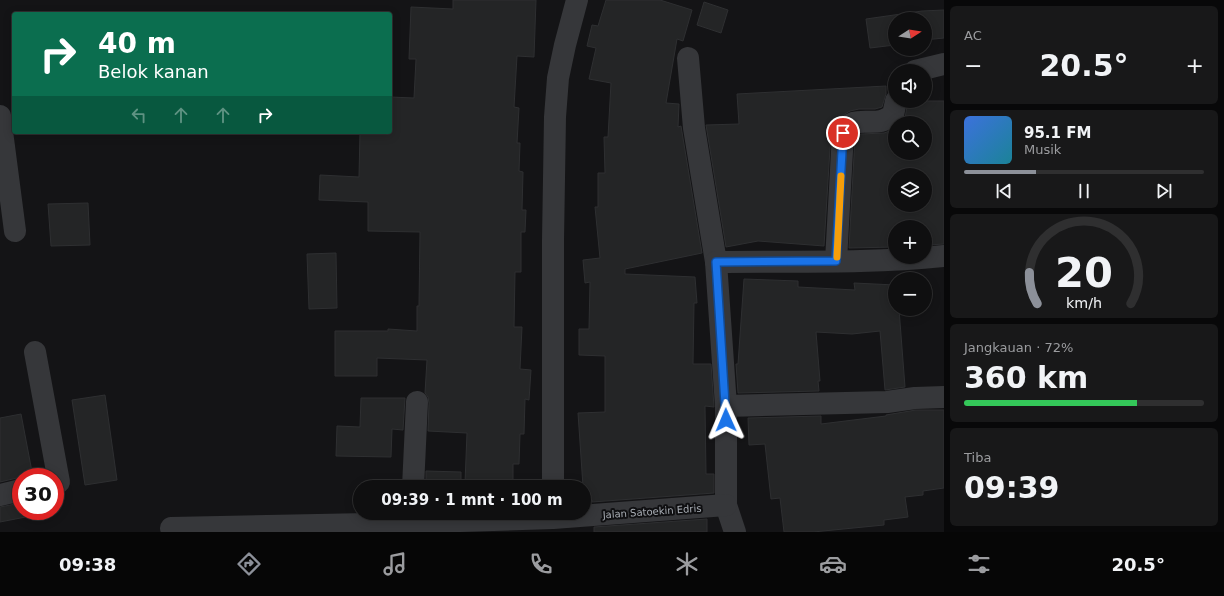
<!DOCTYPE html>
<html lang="id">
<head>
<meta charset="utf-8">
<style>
	:root { --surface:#0f0f10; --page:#181819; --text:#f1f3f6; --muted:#9b9c9f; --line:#2f2f30; --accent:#8c9099 }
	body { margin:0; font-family:"DejaVu Sans",sans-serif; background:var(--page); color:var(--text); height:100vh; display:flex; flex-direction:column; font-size:15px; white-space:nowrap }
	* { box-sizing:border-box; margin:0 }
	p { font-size:13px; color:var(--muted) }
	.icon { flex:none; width:22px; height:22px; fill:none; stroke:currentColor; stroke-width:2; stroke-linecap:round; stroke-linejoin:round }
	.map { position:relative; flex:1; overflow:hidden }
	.drawer { display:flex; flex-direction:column; gap:6px; padding:6px; background:#080809; width:280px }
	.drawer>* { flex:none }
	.hud { position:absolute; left:12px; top:12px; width:380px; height:122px; border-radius:4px; box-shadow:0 2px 10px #0003,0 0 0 1px var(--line); background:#0b6e4f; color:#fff; overflow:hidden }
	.needle { width:26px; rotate:78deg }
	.buttons { position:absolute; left:888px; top:12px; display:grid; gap:8px }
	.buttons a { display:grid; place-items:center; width:44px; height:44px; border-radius:50%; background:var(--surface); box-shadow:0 2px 10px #0003,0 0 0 1px var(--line); font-size:20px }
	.speed { position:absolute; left:12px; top:468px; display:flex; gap:8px; font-size:20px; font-weight:700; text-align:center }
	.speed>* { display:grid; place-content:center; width:52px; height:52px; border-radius:50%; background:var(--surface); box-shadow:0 2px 10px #0003,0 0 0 1px var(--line); line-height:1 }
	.speed .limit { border:6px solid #d22; background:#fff; color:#111 }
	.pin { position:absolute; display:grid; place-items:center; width:34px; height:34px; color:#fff; margin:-17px; border:2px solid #fff; border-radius:50%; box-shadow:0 1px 4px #0007 }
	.me { position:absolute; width:44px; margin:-22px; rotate:359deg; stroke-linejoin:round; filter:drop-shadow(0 0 3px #0008) }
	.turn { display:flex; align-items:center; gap:14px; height:84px; padding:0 20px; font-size:18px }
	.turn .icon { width:52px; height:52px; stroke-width:2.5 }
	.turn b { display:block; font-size:28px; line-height:34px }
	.lanes { display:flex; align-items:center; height:38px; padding:0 20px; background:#0003; justify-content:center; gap:20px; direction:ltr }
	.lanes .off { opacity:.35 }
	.big { font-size:30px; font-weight:800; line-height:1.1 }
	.drawer .tile { flex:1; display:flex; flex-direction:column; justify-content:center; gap:6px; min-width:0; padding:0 14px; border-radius:6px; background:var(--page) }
	.drawer .dial { align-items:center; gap:0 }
	.dial svg { height:104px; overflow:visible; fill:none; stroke:var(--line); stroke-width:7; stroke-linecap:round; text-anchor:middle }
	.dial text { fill:var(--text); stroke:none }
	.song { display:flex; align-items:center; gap:12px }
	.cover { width:48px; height:48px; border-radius:6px; background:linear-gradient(135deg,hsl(220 70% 55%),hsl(190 70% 35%)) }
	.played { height:4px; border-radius:2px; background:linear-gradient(90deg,var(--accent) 30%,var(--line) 30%) }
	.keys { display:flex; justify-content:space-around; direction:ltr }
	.heat { display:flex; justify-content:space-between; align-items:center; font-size:22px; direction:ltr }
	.charge { height:6px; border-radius:3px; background:linear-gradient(90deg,#34c759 72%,var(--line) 0) }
	.trip { position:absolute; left:353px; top:480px; width:238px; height:40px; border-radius:20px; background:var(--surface); box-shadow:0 2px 10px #0003,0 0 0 1px var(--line); font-weight:800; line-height:40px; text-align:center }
	.tabs { display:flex; height:64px; justify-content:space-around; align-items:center; background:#060606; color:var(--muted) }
	.tabs .icon { width:28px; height:28px }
	.tabs .selected { color:var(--accent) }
	.tabs b { font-size:18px; color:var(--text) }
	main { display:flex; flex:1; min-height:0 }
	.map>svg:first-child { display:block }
	.building { fill:#242526; stroke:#2e2f31; fill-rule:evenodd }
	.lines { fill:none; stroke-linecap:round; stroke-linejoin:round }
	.minor { stroke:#36373a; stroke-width:22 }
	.route-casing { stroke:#114b97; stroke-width:10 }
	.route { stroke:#1a73e8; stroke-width:7 }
	.slow { stroke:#f59e0b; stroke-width:7 }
	.labels { text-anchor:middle; stroke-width:4; stroke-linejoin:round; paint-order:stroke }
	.street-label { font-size:10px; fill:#a8adb4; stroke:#0f0f11 }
</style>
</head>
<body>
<main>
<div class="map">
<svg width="944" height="532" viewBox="0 0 944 532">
	<rect width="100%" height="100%" fill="#141416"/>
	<g class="building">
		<path d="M453,0H536L534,57L517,56L514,107L519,108L517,143H520L519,171L523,172L522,210H526L525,232H521V272H515L514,327H522L520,369L531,370L529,400L525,399L524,434H520L519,464H513V484L465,483L467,433L428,431L429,403L428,397L425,393L427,360L377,358V376H335V331H388V329L417,331V306H419L420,232L368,231V202L319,200L320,175L359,177L360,132H390V97L414,98L416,59H409L411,7L453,9Z"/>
		<path d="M606,0H660L692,10L683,41L677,39L666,103L679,104L678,127L681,126L702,253L625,269V274L695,277L697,303H694L693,364H711L714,407L705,406L706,474H714V493L592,502V500L584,501L578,413L605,412V356L579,355V329H589L590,282L585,283L583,260L600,258L595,207H598V173H605L604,137H608L611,83L589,79L596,48L587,46L592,25L598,26Z"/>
		<path d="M704,2L728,10L721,33L697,25Z"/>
		<path d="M944,10V38L925,40V19H895V45L870,48L866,19L922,11Z"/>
		<path d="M886,86V94L882,107L875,109H859L850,111L838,118L832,127L831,132L824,246L758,241L726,247L706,125L739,124L737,94Z"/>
		<path d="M908,101H944V244L928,245L926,227H895V230H893L895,247L849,248L855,137L861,134L884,133L895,129V153H925V123H902L905,118ZM895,175H925V205H895Z"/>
		<path d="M88,203L90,245L51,246L48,204Z"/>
		<path d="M336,253L337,308L309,309L307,254Z"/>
		<path d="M744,279L798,281V287L855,290L854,283L895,285V309H899L905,387L885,390L880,331L852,334L816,332L820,381H818L819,391L738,393L736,364H738Z"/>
		<path d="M105,395L117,480L85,485L72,400Z"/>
		<path d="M361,398H405L403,430L392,429L391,457L336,456L337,426L360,427Z"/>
		<path d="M916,410H944V488L923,491V495L905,497L908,517L884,520V525L813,532H784L780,498L771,499L765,444L749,445L748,418L821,416V424L886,416V415Z"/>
		<path d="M21,414L33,477H21L0,482V418Z"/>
		<path d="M426,471L461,472V487H426Z"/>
		<path d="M21,503V511H36V515L0,522V507Z"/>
		<path d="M707,519V532H594V527Z"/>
	</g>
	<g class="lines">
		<g class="minor">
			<path d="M688,58L694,128L716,262L726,406V505L735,532"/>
			<path d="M915,71L944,64"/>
			<path d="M0,116L15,231"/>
			<path d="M836,261L843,133C851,116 867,124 881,121C886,120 890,117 893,115L896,101"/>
			<path d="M716,262C792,261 868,264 944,256"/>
			<path d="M35,352L59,482L55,483"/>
			<path d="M726,406L887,402L915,398L944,397"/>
			<path d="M413,487L417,402"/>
			<path d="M553,487V240L555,117L558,78L565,45L577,0"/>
			<path d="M0,495L21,490"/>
			<path d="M171,528L368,524L553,518L726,505"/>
		</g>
	</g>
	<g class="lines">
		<defs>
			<path id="route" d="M726,420L716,262L836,261L843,133"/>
		</defs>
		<use href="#route" class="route-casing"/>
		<use href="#route" class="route"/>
		<path class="slow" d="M837,257L841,176"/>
	</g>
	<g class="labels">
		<g class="street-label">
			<text transform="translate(652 511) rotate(-4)" y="4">Jalan Satoekin Edris</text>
		</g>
	</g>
</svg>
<div class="buttons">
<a><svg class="needle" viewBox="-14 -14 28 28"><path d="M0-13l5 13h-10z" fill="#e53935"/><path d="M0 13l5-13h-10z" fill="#9b9c9f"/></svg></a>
<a><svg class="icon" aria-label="sound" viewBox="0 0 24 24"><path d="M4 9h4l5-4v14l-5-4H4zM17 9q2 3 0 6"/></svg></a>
<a><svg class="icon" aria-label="search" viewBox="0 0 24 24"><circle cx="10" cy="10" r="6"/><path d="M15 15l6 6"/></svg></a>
<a><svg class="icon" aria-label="layers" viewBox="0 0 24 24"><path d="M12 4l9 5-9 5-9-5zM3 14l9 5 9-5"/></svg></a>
<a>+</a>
<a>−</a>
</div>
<div class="speed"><div class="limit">30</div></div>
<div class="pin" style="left:843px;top:133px;background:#d93025"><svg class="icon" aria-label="arrive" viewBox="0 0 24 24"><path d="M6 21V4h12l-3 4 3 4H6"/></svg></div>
<svg class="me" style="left:726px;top:420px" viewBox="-20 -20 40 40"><path d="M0-17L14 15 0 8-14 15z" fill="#1a73e8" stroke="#fff" stroke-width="4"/></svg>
<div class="trip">09:39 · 1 mnt · 100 m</div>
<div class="hud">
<div class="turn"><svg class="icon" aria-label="right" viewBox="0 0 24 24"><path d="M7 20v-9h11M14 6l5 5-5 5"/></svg><div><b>40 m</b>Belok kanan</div></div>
<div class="lanes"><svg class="icon off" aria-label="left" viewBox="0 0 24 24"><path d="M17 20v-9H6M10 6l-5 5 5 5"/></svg><svg class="icon off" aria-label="ahead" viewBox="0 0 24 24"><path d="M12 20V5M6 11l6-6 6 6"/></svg><svg class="icon off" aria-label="ahead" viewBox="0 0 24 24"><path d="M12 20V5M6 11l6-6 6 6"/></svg><svg class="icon" aria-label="right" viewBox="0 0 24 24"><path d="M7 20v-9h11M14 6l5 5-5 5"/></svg></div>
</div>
</div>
<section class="drawer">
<div class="tile"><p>AC</p>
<div class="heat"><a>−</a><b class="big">20.5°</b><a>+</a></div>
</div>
<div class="tile">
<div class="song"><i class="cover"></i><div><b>95.1 FM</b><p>Musik</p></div></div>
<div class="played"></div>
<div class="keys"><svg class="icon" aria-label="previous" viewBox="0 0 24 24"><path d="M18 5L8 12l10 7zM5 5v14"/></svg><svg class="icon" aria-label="pause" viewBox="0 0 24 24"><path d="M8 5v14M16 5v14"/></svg><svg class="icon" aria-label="next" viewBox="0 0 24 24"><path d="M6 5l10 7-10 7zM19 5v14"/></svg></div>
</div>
<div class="tile dial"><svg viewBox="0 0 100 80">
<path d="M14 69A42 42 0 1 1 86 69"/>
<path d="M14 69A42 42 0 0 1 8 45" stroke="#8c9099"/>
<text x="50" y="56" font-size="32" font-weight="700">20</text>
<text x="50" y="72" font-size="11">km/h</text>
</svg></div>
<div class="tile"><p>Jangkauan · 72%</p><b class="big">360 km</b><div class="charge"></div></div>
<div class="tile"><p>Tiba</p><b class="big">09:39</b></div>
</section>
</main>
<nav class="tabs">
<b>09:38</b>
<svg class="icon selected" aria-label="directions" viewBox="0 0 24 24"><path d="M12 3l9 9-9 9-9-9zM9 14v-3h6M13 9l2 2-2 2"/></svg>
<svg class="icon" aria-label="music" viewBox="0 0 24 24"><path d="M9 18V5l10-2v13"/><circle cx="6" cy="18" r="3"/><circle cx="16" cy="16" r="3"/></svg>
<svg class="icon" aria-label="phone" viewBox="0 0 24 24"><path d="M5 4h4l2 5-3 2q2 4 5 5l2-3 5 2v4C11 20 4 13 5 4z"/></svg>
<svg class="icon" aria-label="climate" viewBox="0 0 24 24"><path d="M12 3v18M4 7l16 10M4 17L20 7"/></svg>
<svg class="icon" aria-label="car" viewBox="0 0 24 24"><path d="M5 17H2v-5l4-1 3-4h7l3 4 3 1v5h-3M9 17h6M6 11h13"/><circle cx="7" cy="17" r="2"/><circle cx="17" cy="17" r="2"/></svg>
<svg class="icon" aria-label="filters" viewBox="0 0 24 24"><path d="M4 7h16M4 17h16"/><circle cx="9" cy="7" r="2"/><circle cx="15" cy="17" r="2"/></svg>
<b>20.5°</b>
</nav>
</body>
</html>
